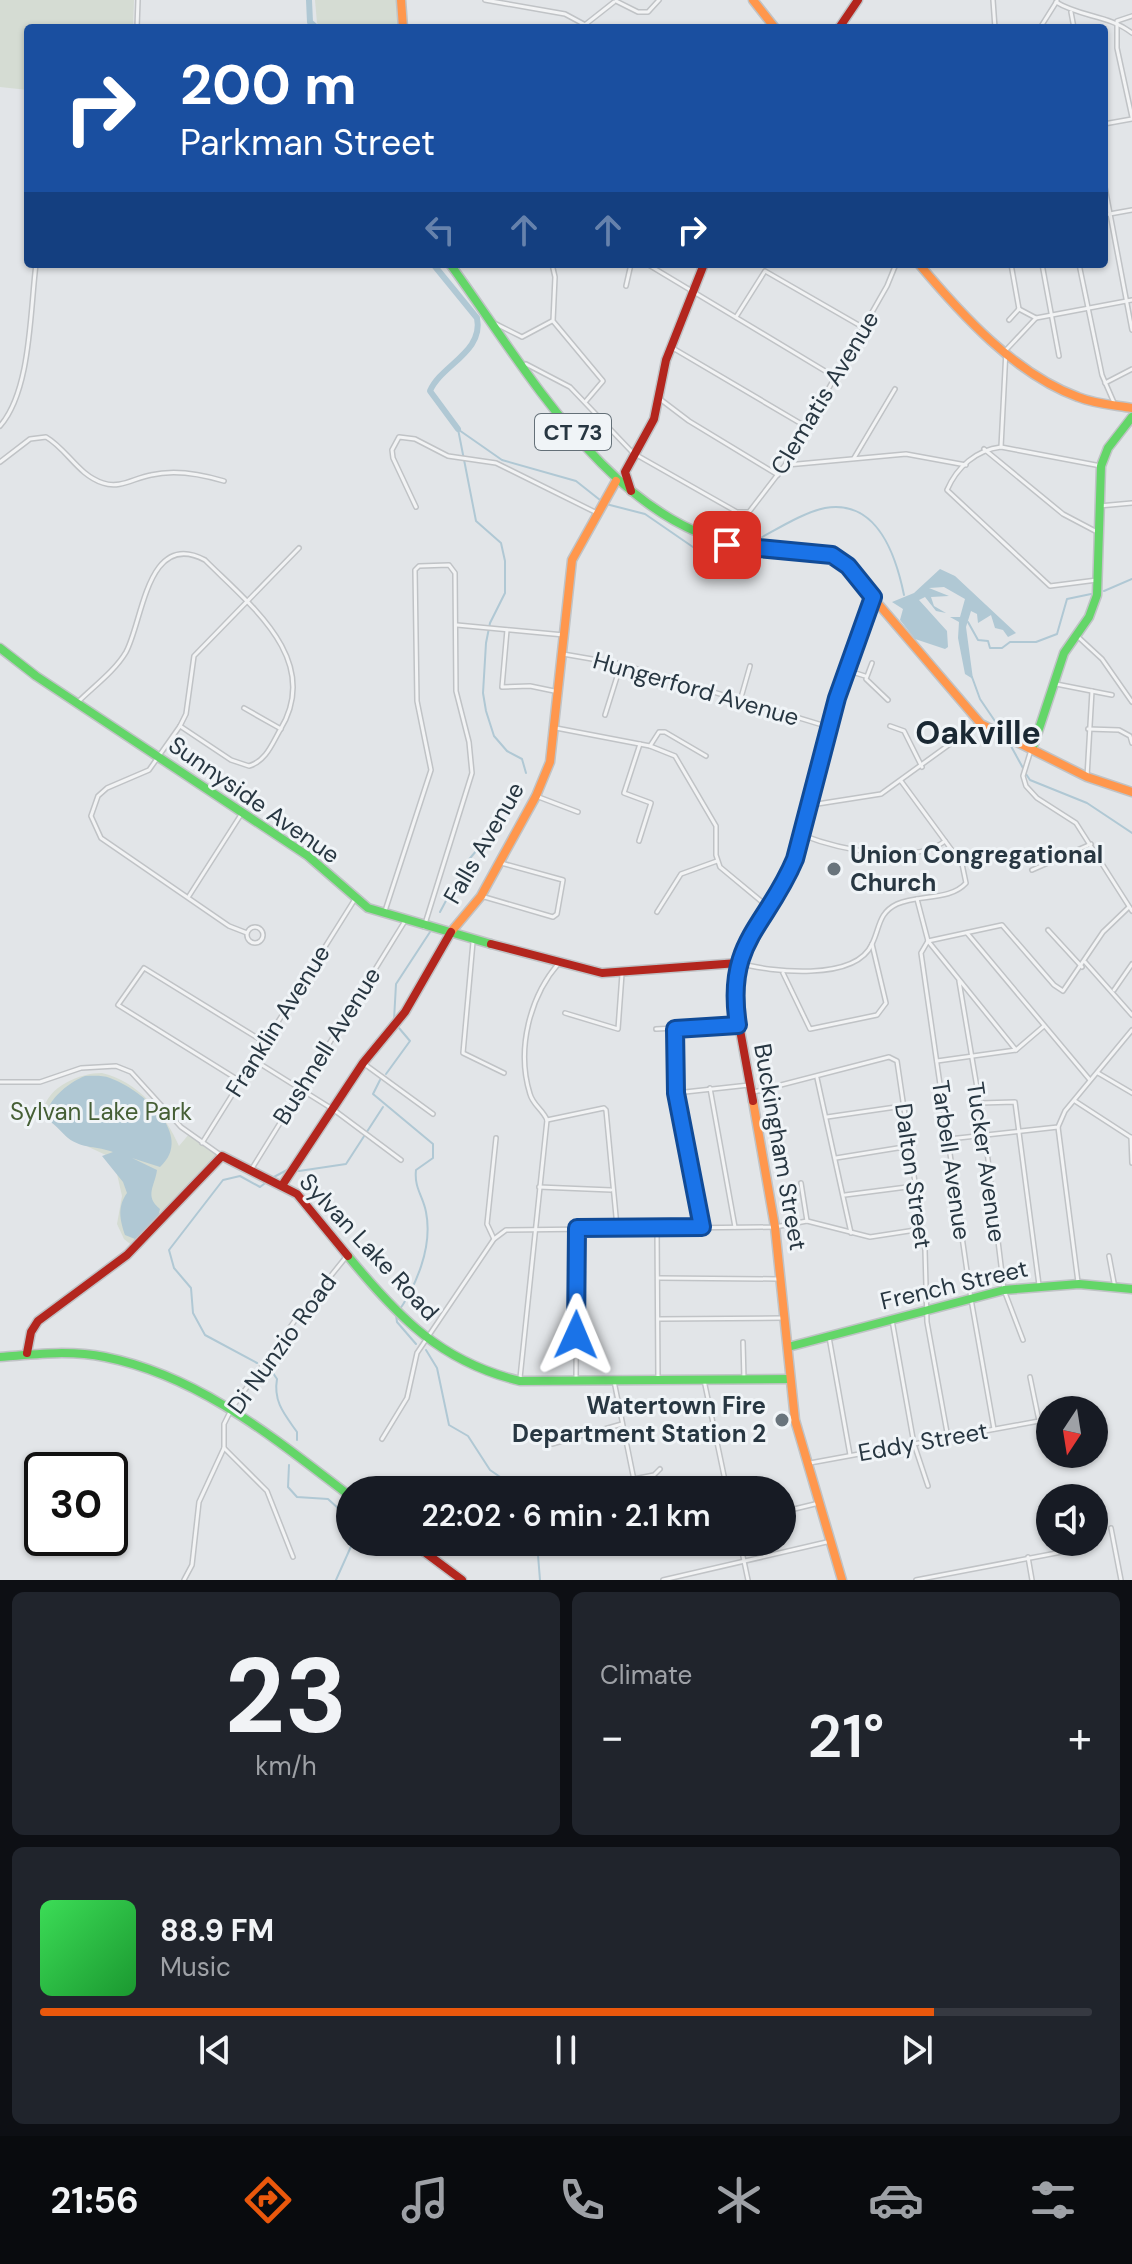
<!DOCTYPE html>
<html lang="en">
<head>
<meta charset="utf-8">
<style>
	:root { --surface:#171b24; --page:#20242c; --text:#f1f3f6; --muted:#9ea1a6; --line:#363941; --accent:#ea580c }
	body { margin:0; font-family:"DM Sans",sans-serif; background:var(--page); color:var(--text); height:100vh; display:flex; flex-direction:column; font-size:30px; white-space:nowrap }
	* { box-sizing:border-box; margin:0 }
	p { font-size:26px; color:var(--muted) }
	.icon { flex:none; width:44px; height:44px; fill:none; stroke:currentColor; stroke-width:2; stroke-linecap:round; stroke-linejoin:round }
	.map { position:relative; height:1580px; overflow:hidden }
	.drawer { display:flex; flex-direction:column; gap:12px; padding:12px; background:#0d0f14; flex:1 }
	.drawer>* { flex:none }
	.guide { position:absolute; left:24px; top:24px; width:1084px; height:244px; border-radius:8px; box-shadow:0 2px 6px #0004; background:#1a4fa0; color:#fff; overflow:hidden }
	.needle { width:52px; rotate:192deg }
	.fabs { position:absolute; left:1036px; top:1396px; display:grid; gap:16px }
	.fabs a { display:grid; place-items:center; width:72px; height:72px; border-radius:50%; background:var(--surface); box-shadow:0 2px 6px #0004; font-size:40px }
	.speed { position:absolute; left:24px; top:1452px; display:flex; gap:16px; font-size:40px; font-weight:700; text-align:center }
	.speed>* { display:grid; place-content:center; width:104px; height:104px; border-radius:50%; background:var(--surface); box-shadow:0 2px 6px #0004; line-height:1 }
	.speed .limit { border:4px solid #111; border-radius:12px; background:#fff; color:#111 }
	.pin { position:absolute; display:grid; place-items:center; width:68px; height:68px; color:#fff; margin:-34px; border-radius:16px; box-shadow:0 4px 12px #0006 }
	.me { position:absolute; width:88px; margin:-44px; rotate:1deg; stroke-linejoin:round; filter:drop-shadow(0 0 6px #0008) }
	.turn { display:flex; align-items:center; gap:28px; height:168px; padding:0 24px; font-size:36px }
	.turn .icon { width:104px; height:104px; stroke-width:2.5 }
	.turn b { display:block; font-size:56px; line-height:68px }
	.lanes { display:flex; align-items:center; height:76px; padding:0 24px; background:#0003; justify-content:center; gap:40px; direction:ltr }
	.lanes .off { opacity:.35 }
	.big { font-size:60px; font-weight:600; line-height:1.1 }
	.drawer .widget { flex:1; display:flex; flex-direction:column; justify-content:center; gap:12px; min-width:0; padding:0 28px; border-radius:12px; background:var(--page) }
	.drawer .dial { align-items:center; gap:0 }
	.dial b { font-size:104px; line-height:1 }
	.song { display:flex; align-items:center; gap:24px }
	.cover { width:96px; height:96px; border-radius:12px; background:linear-gradient(135deg,hsl(130 70% 55%),hsl(130 70% 35%)) }
	.played { height:8px; border-radius:4px; background:linear-gradient(90deg,var(--accent) 85%,var(--line) 85%) }
	.keys { display:flex; justify-content:space-around; direction:ltr }
	.heat { display:flex; justify-content:space-between; align-items:center; font-size:44px; direction:ltr }
	.drawer .tiles { flex:1; display:grid; gap:12px; grid-template-columns:1fr 1fr }
	.widget:last-child { grid-column:span 2 }
	.trip { position:absolute; left:336px; top:1476px; width:460px; height:80px; border-radius:40px; background:var(--surface); box-shadow:0 2px 6px #0004; font-weight:600; line-height:80px; text-align:center }
	.tab-bar { display:flex; height:128px; justify-content:space-around; align-items:center; background:#090b0e; color:var(--muted) }
	.tab-bar .icon { width:56px; height:56px }
	.tab-bar .active { color:var(--accent) }
	.tab-bar b { font-size:36px; color:var(--text) }
	.map>svg:first-child { display:block }
	.green { fill:#d5dcd3 }
	.water { fill:#b0c8d4 }
	.lines { fill:none; stroke-linecap:round; stroke-linejoin:round }
	.stream { stroke:#b0c8d4; stroke-width:2 }
	.river { stroke:#b0c8d4; stroke-width:6 }
	.street-casing { stroke:#c0c3c6; stroke-width:6 }
	.fast-casing { stroke:#c0c3c6; stroke-width:11 }
	.slow-casing { stroke:#c0c3c6; stroke-width:11 }
	.jam-casing { stroke:#c0c3c6; stroke-width:11 }
	.street { stroke:#f2f3f4; stroke-width:3 }
	.fast { stroke:#63d668; stroke-width:8 }
	.slow { stroke:#ff974d; stroke-width:8 }
	.jam { stroke:#b3261e; stroke-width:8 }
	.route-casing { stroke:#114b97; stroke-width:20 }
	.route { stroke:#1a73e8; stroke-width:14 }
	.poi-dot { fill:#69747c; stroke:#f0f4f7; stroke-width:3 }
	.labels { text-anchor:middle; stroke-width:6; stroke-linejoin:round; paint-order:stroke }
	.shield { fill:#f0f4f7; stroke:#647078; stroke-width:2 }
	.shield-label { font-size:22px; font-weight:bold; fill:#283742 }
	.street-label { font-size:24px; fill:#283742; stroke:#f0f4f7 }
	.poi-label { font-size:24px; font-weight:bold; fill:#283742; stroke:#f0f4f7; text-anchor:start }
	.park-label { font-size:24px; fill:#455f35; stroke:#f0f4f7 }
	.district-label { font-size:32px; font-weight:bold; fill:#1a2833; stroke:#f0f4f7 }
</style>
</head>
<body>
<div class="map">
<svg width="1132" height="1580" viewBox="0 0 1132 1580">
	<rect width="100%" height="100%" fill="#e2e5e8"/>
	<g class="green">
		<path d="M0,0H134L133,28H28V90L0,87Z"/>
		<path d="M315,0H396L398,28H322L317,23Z"/>
		<path d="M102,1073C136,1080 166,1115 179,1146L190,1133L218,1155L134,1247L124,1239L117,1224L122,1196L115,1165L108,1156L67,1137L43,1111C48,1086 80,1073 102,1073Z"/>
	</g>
	<g class="water">
		<path d="M940,569L955,576L1016,633L1008,637L1003,630L995,628L991,615L978,623L977,614L971,611L966,627L973,679L965,674L958,638L959,622L950,617H960L965,599L944,587L929,588L949,596L931,597L934,606L946,613L936,611L925,597L919,600L947,631L948,647L945,649L915,639L900,620L903,609L892,602L914,593Z"/>
		<path d="M85,1076C93,1076 102,1075 110,1078C141,1089 196,1135 160,1167L132,1158L157,1170C155,1186 144,1196 160,1209L158,1217L135,1239L125,1235C120,1220 117,1207 127,1193L123,1182L102,1156L113,1152C98,1146 82,1149 68,1138C61,1132 57,1126 48,1120C42,1103 69,1082 85,1076Z"/>
	</g>
	<g class="lines">
		<g class="stream">
			<path d="M309,28L310,22"/>
			<path d="M458,429L476,521L501,543L505,561V593L490,623L486,643L483,693L486,711L494,736L507,751L522,759L526,773"/>
			<path d="M459,430L502,460L576,481L600,500"/>
			<path d="M606,504L645,514L706,556"/>
			<path d="M751,543C773,532 801,513 825,508C878,499 896,556 904,595"/>
			<path d="M1104,591L1132,579"/>
			<path d="M968,622L978,640L988,641L990,648H1002L1010,642H1036L1057,634L1067,599L1091,594"/>
			<path d="M972,677L980,699L1001,730"/>
			<path d="M1007,739L1023,768"/>
			<path d="M1026,774L1030,780L1087,803L1132,833"/>
			<path d="M440,912L466,863L503,819"/>
			<path d="M394,1020L396,984L430,932"/>
			<path d="M386,1074L410,1041L399,1028"/>
			<path d="M380,1080L373,1094L433,1144V1158L416,1170C414,1188 423,1196 426,1212C433,1247 416,1287 396,1315L397,1322L416,1344"/>
			<path d="M299,1171L346,1164L383,1107"/>
			<path d="M272,1178L287,1170"/>
			<path d="M426,1350L437,1368L449,1425L468,1436L490,1470L519,1490"/>
			<path d="M257,1363L205,1335L193,1313L191,1288L174,1268L169,1250L223,1180L240,1176L260,1187L268,1181"/>
			<path d="M271,1370L277,1379C273,1402 285,1415 297,1432V1440"/>
			<path d="M289,1465L288,1487L297,1497L328,1499L350,1519"/>
			<path d="M529,1542L538,1555L540,1580"/>
			<path d="M336,1580L353,1542"/>
		</g>
		<g class="river">
			<path d="M309,0L310,22L317,28"/>
			<path d="M433,264L477,318C484,352 441,365 430,391L458,429"/>
		</g>
		<defs>
			<g id="street">
				<path d="M485,0L565,14L591,28"/>
				<path d="M993,0L995,28"/>
				<path d="M616,1L638,12H648L659,0"/>
				<path d="M1056,2C1080,17 1109,15 1132,33"/>
				<path d="M1071,12L1074,28"/>
				<path d="M1132,16L1117,21V48L1132,117"/>
				<path d="M137,28L138,0"/>
				<path d="M586,28V24L614,2"/>
				<path d="M1040,28L1057,1"/>
				<path d="M1104,124L1132,119"/>
				<path d="M1104,182L1132,330"/>
				<path d="M1104,215L1132,210"/>
				<path d="M552,264L555,277L553,321L603,381L586,401"/>
				<path d="M647,264L835,377"/>
				<path d="M1011,264L1019,309"/>
				<path d="M1042,264L1059,356"/>
				<path d="M1079,264L1102,375L1115,405"/>
				<path d="M626,286L631,264"/>
				<path d="M1019,309L1036,318L1132,300"/>
				<path d="M736,317L765,271L864,328"/>
				<path d="M1009,320L1019,309"/>
				<path d="M496,324L522,337L552,321"/>
				<path d="M671,347L805,426"/>
				<path d="M526,364L570,387L633,453L737,512H749L785,465L887,286L896,264"/>
				<path d="M1105,383L1132,369"/>
				<path d="M660,399L689,421L778,475"/>
				<path d="M0,426C31,391 30,311 36,264"/>
				<path d="M1001,447L1006,350L1036,318"/>
				<path d="M984,449L1063,514L1099,533"/>
				<path d="M854,458L895,389"/>
				<path d="M0,462L30,439L46,437C67,449 78,475 103,483C120,489 134,478 151,475C175,469 201,474 224,481"/>
				<path d="M787,465L906,454L966,465"/>
				<path d="M1099,506L1132,503"/>
				<path d="M416,507L393,458L392,450L399,437L415,439L448,456L496,463L597,513"/>
				<path d="M1097,580L1050,586L947,490C957,467 976,450 1001,447L1101,466"/>
				<path d="M457,625L564,635"/>
				<path d="M507,630L502,687L530,686L559,692"/>
				<path d="M1076,635L1102,659L1132,702"/>
				<path d="M563,654L621,664L829,727"/>
				<path d="M872,663L866,679L888,700"/>
				<path d="M846,670L865,676"/>
				<path d="M1056,684L1112,695"/>
				<path d="M740,701L750,666"/>
				<path d="M78,702C93,687 115,671 126,652C143,621 147,529 205,560C250,605 323,660 280,730C272,744 266,761 249,766L231,760L180,726"/>
				<path d="M244,708L281,729"/>
				<path d="M605,715L621,664"/>
				<path d="M890,726L904,731L922,767"/>
				<path d="M556,728L650,746L675,756L716,826V855L720,867L767,906"/>
				<path d="M1088,729L1119,730L1130,736L1132,743"/>
				<path d="M650,746L659,732H665L706,756"/>
				<path d="M1031,750L1023,776L1026,786L1037,798L1076,823L1132,911"/>
				<path d="M1087,777L1092,691"/>
				<path d="M536,796L578,812"/>
				<path d="M811,805L881,794L979,723"/>
				<path d="M802,835C838,849 913,866 945,841"/>
				<path d="M639,841L651,803L624,793L640,744"/>
				<path d="M1032,870L1091,844"/>
				<path d="M189,896L242,813"/>
				<path d="M481,896L553,917L557,914L563,880L501,863"/>
				<path d="M917,899L928,941L1016,1050"/>
				<path d="M657,912L681,874L717,861"/>
				<path d="M384,914L431,770L417,701L415,570L419,566L449,565L455,573L456,691L469,742L472,773L424,927"/>
				<circle cx="255" cy="935" r="8"/>
				<path d="M1048,930L1082,967"/>
				<path d="M247,933L229,926L101,838L91,816L98,796L107,788L149,770L180,726L186,714L194,656L299,548"/>
				<path d="M967,933L1090,1080"/>
				<path d="M928,941L921,953L971,1299L994,1429"/>
				<path d="M928,941L1002,925L1054,985L1063,991L1103,932L1129,907"/>
				<path d="M473,942L463,1053L504,1073"/>
				<path d="M1085,962L1132,1015"/>
				<path d="M739,963C770,972 855,982 872,944C880,928 878,913 897,904C919,894 950,901 966,883L962,864L901,781"/>
				<path d="M783,973L810,1029L877,1015L886,1003L872,944"/>
				<path d="M959,981L985,1135L1004,1290L1023,1340"/>
				<path d="M1114,990L1132,964"/>
				<path d="M565,1013L618,1029L622,974"/>
				<path d="M656,1029L738,1025"/>
				<path d="M675,1029L676,1093L702,1226"/>
				<path d="M254,1060L334,1110L401,1160"/>
				<path d="M937,1061L1016,1050L1044,1026"/>
				<path d="M363,1063L433,1114"/>
				<path d="M1098,1073L1132,1093"/>
				<path d="M817,1078L851,1233"/>
				<path d="M240,1081L118,1005L144,968L264,1042"/>
				<path d="M0,1082H40L81,1068L116,1066L131,1072L181,1127L222,1156"/>
				<path d="M710,1088L735,1227"/>
				<path d="M676,1093L749,1085"/>
				<path d="M750,1093L889,1057L897,1061L925,1250L927,1322L948,1438"/>
				<path d="M1075,1101L1132,1138"/>
				<path d="M980,1103L1015,1102L1039,1285"/>
				<path d="M827,1117L903,1106"/>
				<path d="M547,1120L604,1108L606,1110L617,1227"/>
				<path d="M547,1120C543,1110 533,1105 530,1094C516,1049 530,996 559,963"/>
				<path d="M1058,1127L1078,1282"/>
				<path d="M1131,1137L1132,1163"/>
				<path d="M949,1139L1058,1127L1065,1111L1132,1030"/>
				<path d="M202,1143L355,899"/>
				<path d="M836,1158L910,1146"/>
				<path d="M251,1170L405,921"/>
				<path d="M801,1183L807,1221"/>
				<path d="M539,1187L611,1190"/>
				<path d="M845,1195L915,1186"/>
				<path d="M657,1228L658,1380"/>
				<path d="M494,1239L487,1224L496,1138"/>
				<path d="M1109,1256L1115,1288"/>
				<path d="M659,1278L778,1279"/>
				<path d="M659,1319L782,1318"/>
				<path d="M892,1320L914,1444L928,1486"/>
				<path d="M829,1337L850,1455"/>
				<path d="M743,1342L744,1380"/>
				<path d="M520,1378L547,1120"/>
				<path d="M704,1380L727,1490"/>
				<path d="M576,1381L577,1228"/>
				<path d="M614,1381L636,1490"/>
				<path d="M382,1439L407,1398L417,1353L494,1239L506,1230L775,1227L807,1221L870,1237L922,1229"/>
				<path d="M552,1444L622,1424"/>
				<path d="M810,1463L1039,1421L1030,1377"/>
				<path d="M634,1479L654,1475L660,1469"/>
				<path d="M782,1512L819,1503"/>
				<path d="M1111,1528L1121,1580"/>
				<path d="M648,1542H649"/>
				<path d="M740,1542L748,1580"/>
				<path d="M293,1557L267,1491L224,1448V1424L232,1408L296,1319L346,1257"/>
				<path d="M1028,1557L1032,1580"/>
				<path d="M184,1580L192,1565L199,1502L224,1448"/>
				<path d="M663,1580L831,1541"/>
				<path d="M916,1580L1067,1551"/>
			</g>
			<g id="fast">
				<path d="M450,264C525,366 614,530 751,547"/>
				<path d="M0,648L36,676L308,856L368,908L491,944"/>
				<path d="M1033,747L1064,653L1089,617L1097,595L1101,466L1108,448L1132,417"/>
				<path d="M348,1256C398,1317 441,1362 520,1381L790,1379"/>
				<path d="M788,1347L1004,1290L1079,1284L1132,1289"/>
				<path d="M0,1357C35,1354 70,1350 105,1357C200,1376 275,1439 350,1496"/>
			</g>
			<g id="slow">
				<path d="M401,0L403,28"/>
				<path d="M753,0L775,28"/>
				<path d="M919,264C961,314 1015,374 1078,397C1095,404 1114,405 1132,408"/>
				<path d="M751,547L839,558L981,724L1087,777L1132,792"/>
				<path d="M451,932L481,896L536,796L550,762L572,560L616,481"/>
				<path d="M753,1101L775,1227L795,1420L842,1580"/>
			</g>
			<g id="jam">
				<path d="M839,28L858,0"/>
				<path d="M631,491L625,472L654,419L666,360L704,264"/>
				<path d="M491,944L602,973L738,963"/>
				<path d="M753,1101L734,997L736,976L748,940L795,859L837,698L873,597"/>
				<path d="M283,1184L363,1063L405,1012L451,932"/>
				<path d="M27,1353L31,1332L38,1321L127,1255L222,1156L297,1194L348,1256"/>
				<path d="M411,1542L462,1580"/>
			</g>
		</defs>
		<use href="#street" class="street-casing"/>
		<use href="#fast" class="fast-casing"/>
		<use href="#slow" class="slow-casing"/>
		<use href="#jam" class="jam-casing"/>
		<use href="#street" class="street"/>
		<use href="#fast" class="fast"/>
		<use href="#slow" class="slow"/>
		<use href="#jam" class="jam"/>
	</g>
	<g class="lines">
		<defs>
			<path id="route" d="M576,1335L577,1228L702,1227L676,1093L675,1029L738,1025C725,941 766,928 795,859L837,698L873,597L848,566L832,555L727,545"/>
		</defs>
		<use href="#route" class="route-casing"/>
		<use href="#route" class="route"/>
	</g>
	<g class="poi-dot">
		<circle cx="834" cy="869" r="8"/>
		<circle cx="782" cy="1420" r="8"/>
	</g>
	<g class="labels">
		<rect class="shield" x="535" y="414" width="76" height="36" rx="6"/>
		<g class="shield-label">
			<text x="573" y="440">CT 73</text>
		</g>
		<g class="street-label">
			<text transform="translate(825 393) rotate(-59)" y="8">Clematis Avenue</text>
			<text transform="translate(696 689) rotate(16)" y="8">Hungerford Avenue</text>
			<text transform="translate(254 800) rotate(35)" y="8">Sunnyside Avenue</text>
			<text transform="translate(484 843) rotate(-60)" y="8">Falls Avenue</text>
			<text transform="translate(278 1021) rotate(-58)" y="8">Franklin Avenue</text>
			<text transform="translate(327 1046) rotate(-58)" y="8">Bushnell Avenue</text>
			<text transform="translate(780 1147) rotate(80)" y="8">Buckingham Street</text>
			<text transform="translate(951 1160) rotate(82)" y="8">Tarbell Avenue</text>
			<text transform="translate(986 1162) rotate(82)" y="8">Tucker Avenue</text>
			<text transform="translate(913 1176) rotate(82)" y="8">Dalton Street</text>
			<text transform="translate(369 1247) rotate(47)" y="8">Sylvan Lake Road</text>
			<text transform="translate(954 1285) rotate(-13)" y="8">French Street</text>
			<text transform="translate(282 1344) rotate(-54)" y="8">Di Nunzio Road</text>
			<text transform="translate(923 1442) rotate(-10)" y="8">Eddy Street</text>
		</g>
		<g class="poi-label">
			<text x="850" y="863">Union Congregational<tspan x="850" dy="28">Church</tspan></text>
			<text x="766" y="1414" text-anchor="end">Watertown Fire<tspan x="766" dy="28">Department Station 2</tspan></text>
		</g>
		<g class="park-label">
			<text x="101" y="1120">Sylvan Lake Park</text>
		</g>
		<g class="district-label">
			<text x="978" y="744">Oakville</text>
		</g>
	</g>
</svg>
<div class="fabs">
<a><svg class="needle" viewBox="-14 -14 28 28"><path d="M0-13l5 13h-10z" fill="#e53935"/><path d="M0 13l5-13h-10z" fill="#9ea1a6"/></svg></a>
<a><svg class="icon" aria-label="sound" viewBox="0 0 24 24"><path d="M4 9h4l5-4v14l-5-4H4zM17 9q2 3 0 6"/></svg></a>
</div>
<div class="speed"><div class="limit">30</div></div>
<div class="pin" style="left:727px;top:545px;background:#d93025"><svg class="icon" aria-label="arrive" viewBox="0 0 24 24"><path d="M6 21V4h12l-3 4 3 4H6"/></svg></div>
<svg class="me" style="left:576px;top:1335px" viewBox="-20 -20 40 40"><path d="M0-17L14 15 0 8-14 15z" fill="#1a73e8" stroke="#fff" stroke-width="4"/></svg>
<div class="trip">22:02 · 6 min · 2.1 km</div>
<div class="guide">
<div class="turn"><svg class="icon" aria-label="right" viewBox="0 0 24 24"><path d="M7 20v-9h11M14 6l5 5-5 5"/></svg><div><b>200 m</b>Parkman Street</div></div>
<div class="lanes"><svg class="icon off" aria-label="left" viewBox="0 0 24 24"><path d="M17 20v-9H6M10 6l-5 5 5 5"/></svg><svg class="icon off" aria-label="ahead" viewBox="0 0 24 24"><path d="M12 20V5M6 11l6-6 6 6"/></svg><svg class="icon off" aria-label="ahead" viewBox="0 0 24 24"><path d="M12 20V5M6 11l6-6 6 6"/></svg><svg class="icon" aria-label="right" viewBox="0 0 24 24"><path d="M7 20v-9h11M14 6l5 5-5 5"/></svg></div>
</div>
</div>
<section class="drawer">
<div class="tiles">
<div class="widget dial"><b>23</b><p>km/h</p></div>
<div class="widget"><p>Climate</p>
<div class="heat"><a>−</a><b class="big">21°</b><a>+</a></div>
</div>
<div class="widget">
<div class="song"><i class="cover"></i><div><b>88.9 FM</b><p>Music</p></div></div>
<div class="played"></div>
<div class="keys"><svg class="icon" aria-label="previous" viewBox="0 0 24 24"><path d="M18 5L8 12l10 7zM5 5v14"/></svg><svg class="icon" aria-label="pause" viewBox="0 0 24 24"><path d="M8 5v14M16 5v14"/></svg><svg class="icon" aria-label="next" viewBox="0 0 24 24"><path d="M6 5l10 7-10 7zM19 5v14"/></svg></div>
</div>
</div>
</section>
<nav class="tab-bar">
<b>21:56</b>
<svg class="icon active" aria-label="directions" viewBox="0 0 24 24"><path d="M12 3l9 9-9 9-9-9zM9 14v-3h6M13 9l2 2-2 2"/></svg>
<svg class="icon" aria-label="music" viewBox="0 0 24 24"><path d="M9 18V5l10-2v13"/><circle cx="6" cy="18" r="3"/><circle cx="16" cy="16" r="3"/></svg>
<svg class="icon" aria-label="phone" viewBox="0 0 24 24"><path d="M5 4h4l2 5-3 2q2 4 5 5l2-3 5 2v4C11 20 4 13 5 4z"/></svg>
<svg class="icon" aria-label="climate" viewBox="0 0 24 24"><path d="M12 3v18M4 7l16 10M4 17L20 7"/></svg>
<svg class="icon" aria-label="car" viewBox="0 0 24 24"><path d="M5 17H2v-5l4-1 3-4h7l3 4 3 1v5h-3M9 17h6M6 11h13"/><circle cx="7" cy="17" r="2"/><circle cx="17" cy="17" r="2"/></svg>
<svg class="icon" aria-label="filters" viewBox="0 0 24 24"><path d="M4 7h16M4 17h16"/><circle cx="9" cy="7" r="2"/><circle cx="15" cy="17" r="2"/></svg>
</nav>
</body>
</html>
